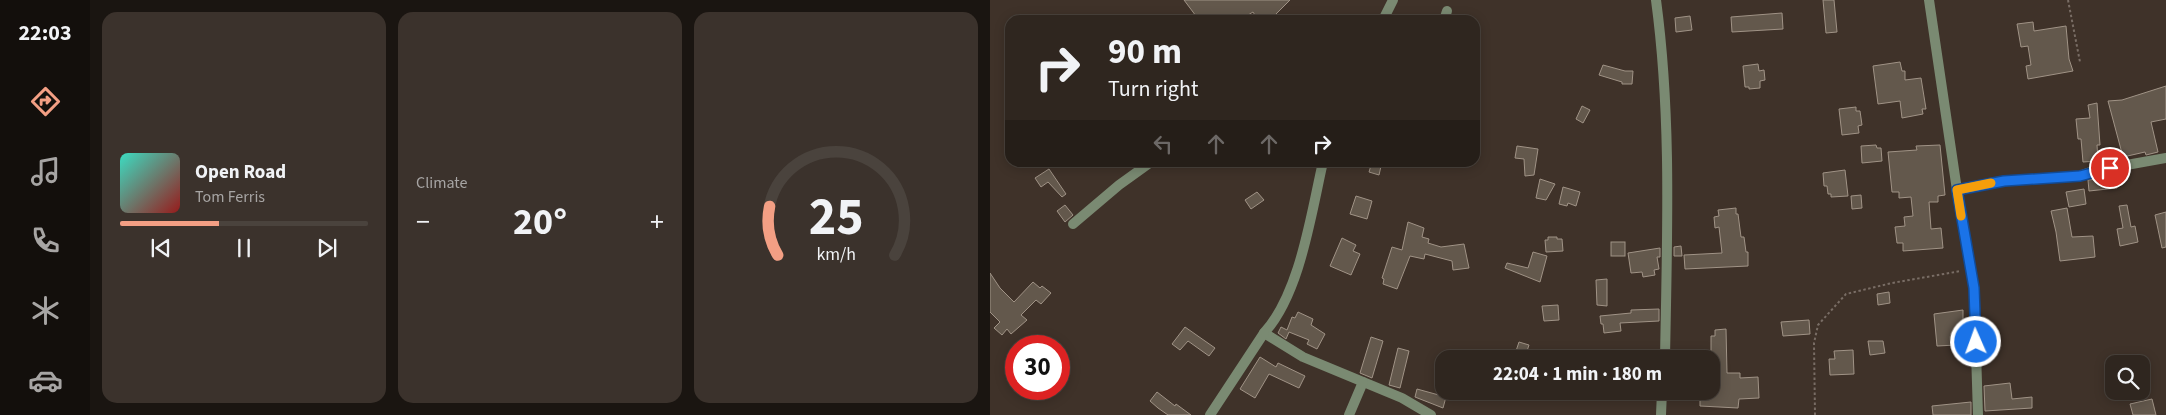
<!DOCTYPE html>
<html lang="en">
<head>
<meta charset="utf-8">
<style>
	:root { --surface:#2f261f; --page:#3b322c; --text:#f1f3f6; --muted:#a7a5a4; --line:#4a433d; --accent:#f39f84 }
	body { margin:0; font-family:"Source Sans 3",sans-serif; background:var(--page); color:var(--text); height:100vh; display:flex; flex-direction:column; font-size:19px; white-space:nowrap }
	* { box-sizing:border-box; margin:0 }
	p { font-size:16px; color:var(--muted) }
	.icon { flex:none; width:28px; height:28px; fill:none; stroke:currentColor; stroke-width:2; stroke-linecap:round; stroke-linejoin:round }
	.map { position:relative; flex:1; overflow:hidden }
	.sheet { display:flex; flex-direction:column; gap:12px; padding:12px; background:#1a1511; width:900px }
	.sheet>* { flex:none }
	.guide { position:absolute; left:15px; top:15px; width:475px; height:152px; border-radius:15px; box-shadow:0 2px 12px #0003,0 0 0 1px var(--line); background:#2f261f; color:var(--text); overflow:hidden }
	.fabs { position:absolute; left:1115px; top:355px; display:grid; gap:10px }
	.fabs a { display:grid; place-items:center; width:45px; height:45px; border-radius:10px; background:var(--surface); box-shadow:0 2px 12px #0003,0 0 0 1px var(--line); font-size:25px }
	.speed { position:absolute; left:15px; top:335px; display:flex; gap:10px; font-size:25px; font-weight:700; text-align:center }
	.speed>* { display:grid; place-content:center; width:65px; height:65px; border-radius:50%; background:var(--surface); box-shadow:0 2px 12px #0003,0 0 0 1px var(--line); line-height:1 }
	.speed .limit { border:8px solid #d22; background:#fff; color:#111 }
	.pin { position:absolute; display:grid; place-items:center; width:42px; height:42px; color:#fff; margin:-21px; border:2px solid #fff; border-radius:50%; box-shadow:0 1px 5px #0007 }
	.me { position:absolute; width:55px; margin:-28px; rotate:358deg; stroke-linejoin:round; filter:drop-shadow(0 0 4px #0008) }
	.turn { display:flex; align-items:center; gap:18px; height:105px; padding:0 20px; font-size:22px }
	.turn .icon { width:65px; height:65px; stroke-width:2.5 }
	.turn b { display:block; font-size:35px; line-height:42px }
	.lanes { display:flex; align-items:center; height:48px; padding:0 20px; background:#0003; justify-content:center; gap:25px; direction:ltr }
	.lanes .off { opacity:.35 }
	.big { font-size:38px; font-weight:700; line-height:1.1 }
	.sheet .widget { flex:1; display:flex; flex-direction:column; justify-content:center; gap:8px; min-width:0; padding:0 18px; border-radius:15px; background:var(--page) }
	.sheet .dial { align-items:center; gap:0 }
	.dial svg { height:130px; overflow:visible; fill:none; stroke:var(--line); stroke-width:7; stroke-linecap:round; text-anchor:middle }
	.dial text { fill:var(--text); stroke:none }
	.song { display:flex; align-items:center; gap:15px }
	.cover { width:60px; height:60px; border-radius:8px; background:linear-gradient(135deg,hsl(170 70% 55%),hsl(0 70% 35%)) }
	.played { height:5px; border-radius:2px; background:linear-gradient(90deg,var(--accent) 40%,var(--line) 40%) }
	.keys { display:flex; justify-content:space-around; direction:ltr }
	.heat { display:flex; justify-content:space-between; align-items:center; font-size:28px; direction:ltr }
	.sheet .tiles { flex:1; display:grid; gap:12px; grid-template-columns:repeat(3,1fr) }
	.trip { position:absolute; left:445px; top:350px; width:285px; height:50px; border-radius:15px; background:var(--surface); box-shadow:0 2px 12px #0003,0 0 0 1px var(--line); font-weight:700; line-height:50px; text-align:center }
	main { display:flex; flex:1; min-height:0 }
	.tab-bar { display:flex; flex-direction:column; width:90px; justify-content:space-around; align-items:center; background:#130f0c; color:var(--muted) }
	.tab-bar .icon { width:35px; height:35px }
	.tab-bar .active { color:var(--accent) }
	.tab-bar b { font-size:22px; color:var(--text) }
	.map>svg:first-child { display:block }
	.building { fill:#63584c; stroke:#a09386 }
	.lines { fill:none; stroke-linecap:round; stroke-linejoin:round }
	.path { stroke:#796d65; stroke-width:2; stroke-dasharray:2.5 2.5; stroke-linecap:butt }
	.minor { stroke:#7a8a72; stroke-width:10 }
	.route-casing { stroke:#114b97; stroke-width:12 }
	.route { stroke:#1a73e8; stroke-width:9 }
	.slow { stroke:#f59e0b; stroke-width:9 }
</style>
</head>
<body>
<main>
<nav class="tab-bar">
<b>22:03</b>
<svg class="icon active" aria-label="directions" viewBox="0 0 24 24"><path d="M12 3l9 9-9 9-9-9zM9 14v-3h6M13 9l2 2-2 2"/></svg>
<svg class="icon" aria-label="music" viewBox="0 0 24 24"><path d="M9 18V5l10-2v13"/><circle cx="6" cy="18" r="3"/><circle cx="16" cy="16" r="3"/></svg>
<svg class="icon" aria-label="phone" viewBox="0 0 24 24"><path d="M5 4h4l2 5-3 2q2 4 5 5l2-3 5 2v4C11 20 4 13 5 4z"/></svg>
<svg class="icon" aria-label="climate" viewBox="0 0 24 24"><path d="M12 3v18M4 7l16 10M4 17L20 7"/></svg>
<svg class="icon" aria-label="car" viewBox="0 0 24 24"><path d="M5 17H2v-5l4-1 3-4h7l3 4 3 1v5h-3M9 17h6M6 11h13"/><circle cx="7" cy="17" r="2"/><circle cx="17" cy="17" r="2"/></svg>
</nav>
<section class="sheet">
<div class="tiles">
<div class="widget">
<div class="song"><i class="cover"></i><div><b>Open Road</b><p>Tom Ferris</p></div></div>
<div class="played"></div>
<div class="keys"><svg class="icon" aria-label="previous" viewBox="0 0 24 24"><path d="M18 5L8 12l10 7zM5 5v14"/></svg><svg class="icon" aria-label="pause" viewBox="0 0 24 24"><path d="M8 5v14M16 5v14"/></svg><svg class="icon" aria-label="next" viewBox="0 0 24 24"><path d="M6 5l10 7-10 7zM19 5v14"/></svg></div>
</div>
<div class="widget"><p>Climate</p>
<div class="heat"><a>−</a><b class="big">20°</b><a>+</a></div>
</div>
<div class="widget dial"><svg viewBox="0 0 100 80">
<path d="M14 69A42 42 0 1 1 86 69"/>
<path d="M14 69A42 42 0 0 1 9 39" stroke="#f39f84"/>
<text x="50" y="56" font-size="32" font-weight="700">25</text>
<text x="50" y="72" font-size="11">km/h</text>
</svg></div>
</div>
</section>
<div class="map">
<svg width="1176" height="415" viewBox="0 0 1176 415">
	<rect width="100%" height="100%" fill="#3f3229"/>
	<g class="building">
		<path d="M194,0H300L286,14L290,20H268L263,12L250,20H209Z"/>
		<path d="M833,0H844L847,32L836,33Z"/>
		<path d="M792,13L793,29L742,32L741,17Z"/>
		<path d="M700,16L702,30L686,32L685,18Z"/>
		<path d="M1043,22L1044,31L1076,26L1079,59L1083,71L1038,79L1036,66L1041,65L1038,46L1031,47L1027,24Z"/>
		<path d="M910,62L912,71H915V80L931,78L936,109H932L933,114L912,118L910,101L888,104L883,66Z"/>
		<path d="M768,64L769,71L774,70L775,80L770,81V88L759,89V87H755L753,66Z"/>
		<path d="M613,65L635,71H643L642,84H632V82L609,75Z"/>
		<path d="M1176,86V119L1161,122L1168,152L1156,155L1155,152L1133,157L1118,101L1132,100Z"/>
		<path d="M1107,103L1110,145H1107L1108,161L1093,162L1091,139H1088L1086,119L1100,118L1098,105Z"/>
		<path d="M592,106L600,110L593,123L586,119Z"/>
		<path d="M866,107V111H870L872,125L868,126L869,133L852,135L849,109Z"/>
		<path d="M886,145L887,148H891L892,161L872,163L871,146Z"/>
		<path d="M950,145L955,195L948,196V202H939L941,229L951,228L953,248L913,251V243H907L905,227L915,226L914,217L923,216L921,197L909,198V192H902L898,152L927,150L926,146Z"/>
		<path d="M527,146L548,149L544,175L535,176L534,159L525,158Z"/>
		<path d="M382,162H392L389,175L379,172Z"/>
		<path d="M59,169L76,194L72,197L58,182L51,187L45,178Z"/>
		<path d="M855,170L858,196L841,197V194H838L837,186H834L833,173Z"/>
		<path d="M1126,177L1127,188L1099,191L1098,180Z"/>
		<path d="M550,179L565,184L556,200L546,198Z"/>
		<path d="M573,187L590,192L586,206L578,203L577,206L569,204Z"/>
		<path d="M1094,189L1096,204L1079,207L1076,192Z"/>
		<path d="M267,192L274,200L261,209L255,200Z"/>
		<path d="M871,195L872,208L862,209L861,196Z"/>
		<path d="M366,196L382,201L377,219L360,214Z"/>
		<path d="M75,205L83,215L75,222L67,211Z"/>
		<path d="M1137,205L1141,227L1145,226L1148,242L1130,246L1127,229L1133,228L1129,206Z"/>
		<path d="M746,208V214H748L751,237H754L756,252H758V266L695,269L694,255L732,253L729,227L725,228L724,217L729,216L728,210Z"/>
		<path d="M1077,208L1082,237L1103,236L1105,257L1070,261L1066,232L1061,211Z"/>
		<path d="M1176,212V247L1172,248L1165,215Z"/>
		<path d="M418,222L434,228L432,237L439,239L438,243L451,247L474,244L479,268L463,270L462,261L435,254L434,259L420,256L407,289L393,284L394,279L392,278L402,247L412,250Z"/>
		<path d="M558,237H567V239H572L573,251L556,252L555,240H558Z"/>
		<path d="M352,238L366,245L363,251L370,254L361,275L340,266Z"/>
		<rect x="621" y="242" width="14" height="14"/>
		<path d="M691,246L692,256H684V247Z"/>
		<path d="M670,248V257H667L669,269L664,270L665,275L653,277L652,272L641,273L638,253Z"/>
		<path d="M543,252L557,256L550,282L515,268L517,263L538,268Z"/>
		<path d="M0,273L10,288L24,302L43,282L50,288L52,286L61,293L51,304L46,300L31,315L37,320L21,334L17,329L12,335L4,328L10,322L0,312Z"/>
		<path d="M617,279V306L607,305L606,280Z"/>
		<path d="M899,292L900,303L888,305L887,294Z"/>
		<path d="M568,305L569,320L554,321L552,306Z"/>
		<path d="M669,309V321L630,323L631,331L614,333L613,324H611L610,316L641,313V310Z"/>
		<path d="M973,310V336L966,337L967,345L947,346L944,314Z"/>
		<path d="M308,312L323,319L321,325L335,334L327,349L317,344L319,340L299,332L296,339L288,333L291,327L297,330L302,317L305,318Z"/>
		<path d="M819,320L820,334L793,336L791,322Z"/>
		<path d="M195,327L225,348L219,356L198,341L190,350L182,344Z"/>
		<path d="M736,329L737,373H750V378L768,377L769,398L749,399L748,408L710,406V391H721V336H725V330Z"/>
		<path d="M381,337L393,341L382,378L370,373Z"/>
		<path d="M878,341H893L895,353L880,355Z"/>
		<path d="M529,342L539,345L536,354L526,351Z"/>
		<path d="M408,348L419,351L410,388L399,385Z"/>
		<path d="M863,350L864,374L840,375L839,359H845L844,351Z"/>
		<path d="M270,357L286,367L288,363L315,376L309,388L279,374L265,398L250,389Z"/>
		<path d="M1020,383L1022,399L1042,397V408L995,411L994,386Z"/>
		<path d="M427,389L456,397L453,408L425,397Z"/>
		<path d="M167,392L185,406L186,404L201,415H178L168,408L160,401Z"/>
		<path d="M1162,399L1166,415H1143L1140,404Z"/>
		<path d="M981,402V415H943L942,406Z"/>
	</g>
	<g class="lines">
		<g class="path">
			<path d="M1078,0L1090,62"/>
			<path d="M825,415L824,343L828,325L856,294L902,283L971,271"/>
		</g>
		<g class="minor">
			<path d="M666,0C682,119 677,239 675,359"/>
			<path d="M939,0L967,190L984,288L988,415"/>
			<path d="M393,20L403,0"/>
			<path d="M454,20L457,11"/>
			<path d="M333,162C321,214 310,294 274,333L313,357L412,398L441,415"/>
			<path d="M967,190L1014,181L1090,176L1103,171L1176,158"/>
			<path d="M83,224L129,185L161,162"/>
			<path d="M220,415L274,333"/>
			<path d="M359,415L373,382"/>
			<path d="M671,415L672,391"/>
		</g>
	</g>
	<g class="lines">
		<defs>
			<path id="route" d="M986,342L984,288L967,190L1014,181L1090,176L1120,168"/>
		</defs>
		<use href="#route" class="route-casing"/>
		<use href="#route" class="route"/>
		<path class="slow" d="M971,216L967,190L1001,183"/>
	</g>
</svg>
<div class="fabs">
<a><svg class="icon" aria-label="search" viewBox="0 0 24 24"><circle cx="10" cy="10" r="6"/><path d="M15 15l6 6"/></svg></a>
</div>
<div class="speed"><div class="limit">30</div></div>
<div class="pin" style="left:1120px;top:168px;background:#d93025"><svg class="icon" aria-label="arrive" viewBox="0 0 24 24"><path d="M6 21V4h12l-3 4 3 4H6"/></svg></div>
<svg class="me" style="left:986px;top:342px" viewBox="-20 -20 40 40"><circle r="17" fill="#1a73e8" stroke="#fff" stroke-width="3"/><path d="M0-11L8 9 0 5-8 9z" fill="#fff"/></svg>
<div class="trip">22:04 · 1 min · 180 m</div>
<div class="guide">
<div class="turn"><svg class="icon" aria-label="right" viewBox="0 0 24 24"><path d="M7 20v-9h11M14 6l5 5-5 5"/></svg><div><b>90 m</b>Turn right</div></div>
<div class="lanes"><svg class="icon off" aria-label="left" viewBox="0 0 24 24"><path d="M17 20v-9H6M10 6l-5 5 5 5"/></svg><svg class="icon off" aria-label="ahead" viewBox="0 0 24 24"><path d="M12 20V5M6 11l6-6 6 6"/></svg><svg class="icon off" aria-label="ahead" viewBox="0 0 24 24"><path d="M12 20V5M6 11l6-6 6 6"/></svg><svg class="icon" aria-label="right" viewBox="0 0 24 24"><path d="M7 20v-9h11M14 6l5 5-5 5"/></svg></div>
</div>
</div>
</main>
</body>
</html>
